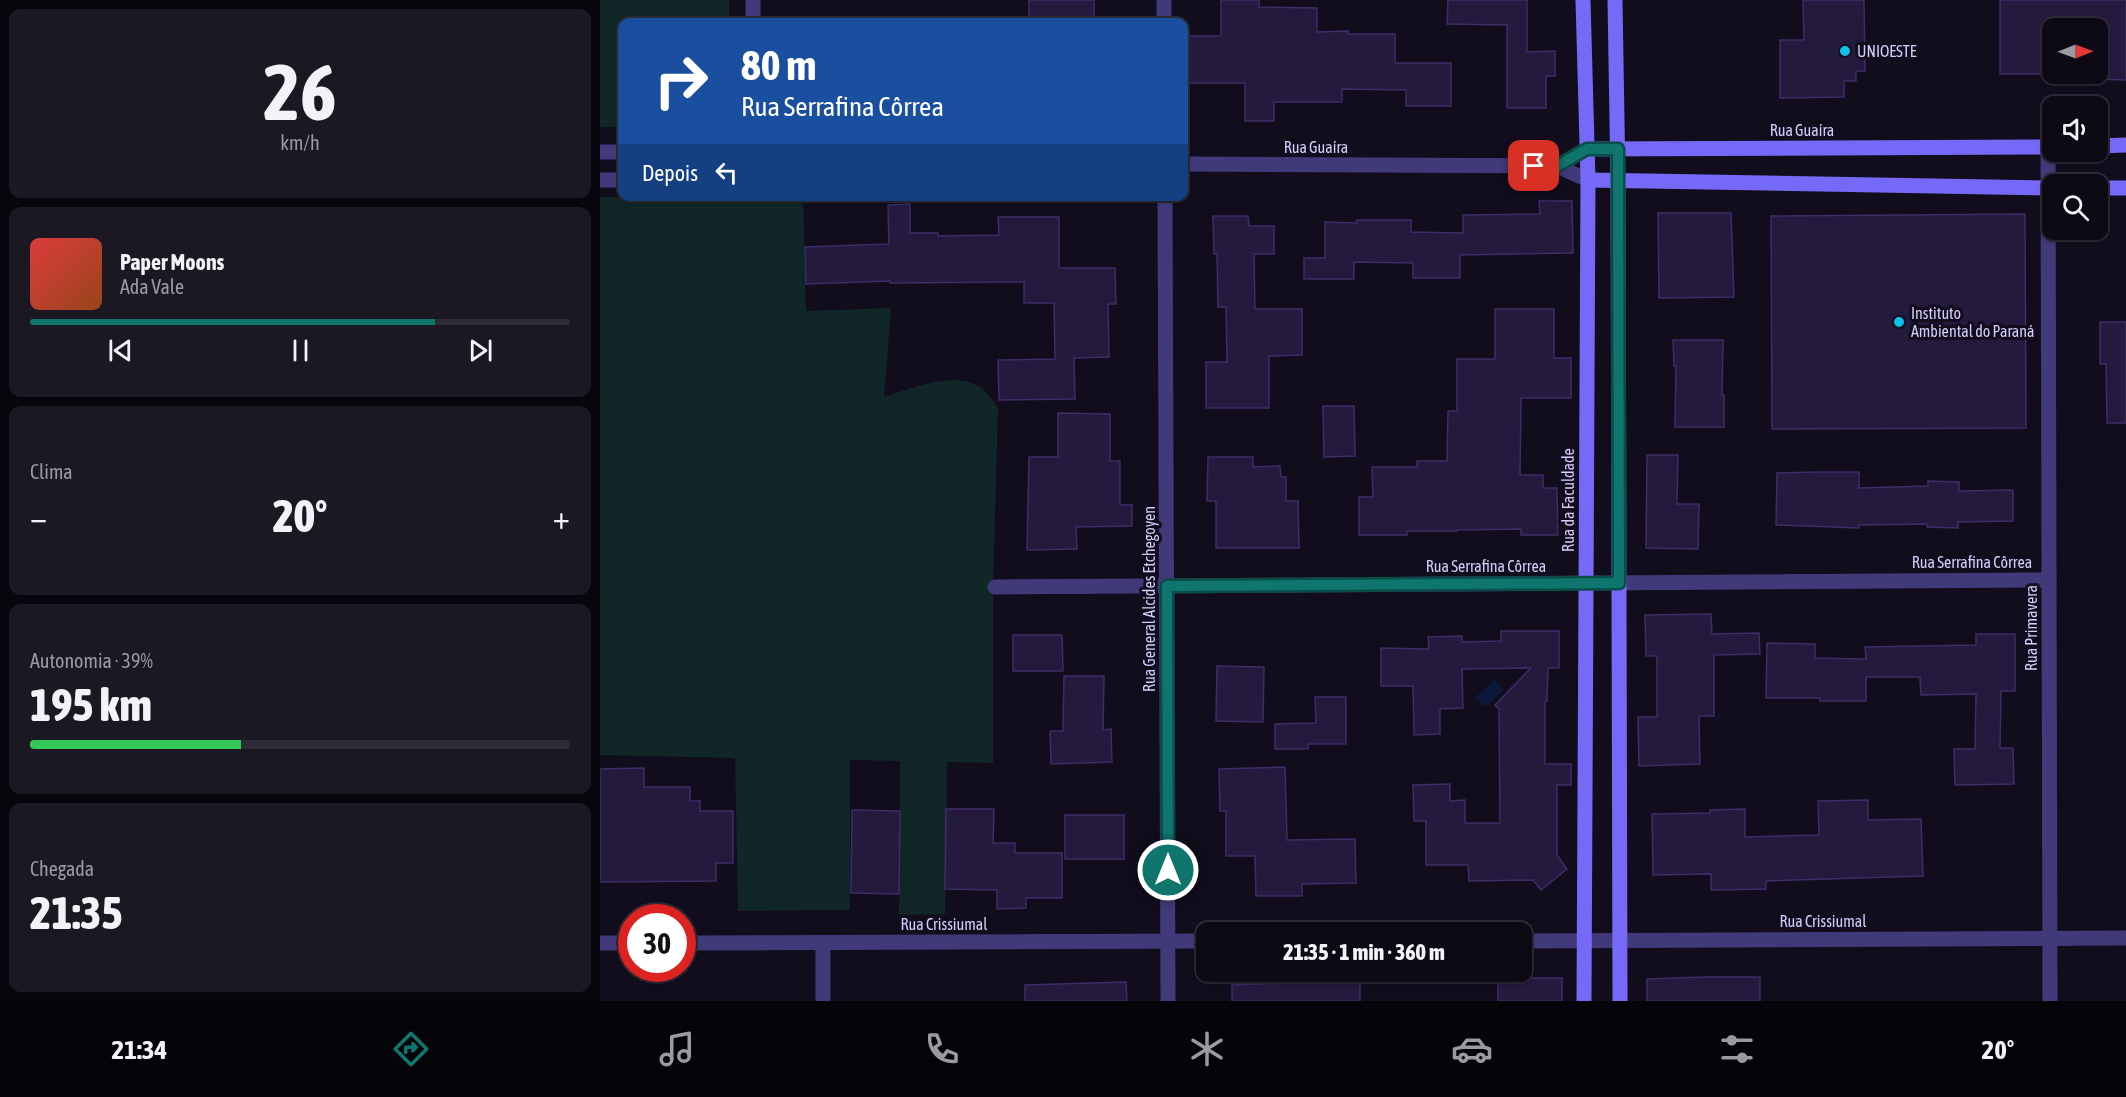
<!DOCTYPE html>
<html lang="pt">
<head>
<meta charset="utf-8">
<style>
	:root { --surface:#0d0a16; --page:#1b1823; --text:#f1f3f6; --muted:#9a9aa1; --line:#2d2b35; --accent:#0f766e }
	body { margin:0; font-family:"Asap Condensed",sans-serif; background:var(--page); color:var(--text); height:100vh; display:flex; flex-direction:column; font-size:22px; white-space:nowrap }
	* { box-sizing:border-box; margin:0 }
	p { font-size:20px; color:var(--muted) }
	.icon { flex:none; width:33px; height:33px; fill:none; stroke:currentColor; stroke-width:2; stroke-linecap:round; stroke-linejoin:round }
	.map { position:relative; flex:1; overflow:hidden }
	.side { display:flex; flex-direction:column; gap:9px; padding:9px; background:#07060c; width:600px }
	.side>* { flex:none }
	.top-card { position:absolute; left:18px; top:18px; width:570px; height:183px; border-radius:12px; box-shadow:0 2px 4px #0004,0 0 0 2px var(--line); background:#1a4fa0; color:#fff; overflow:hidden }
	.needle { width:39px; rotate:89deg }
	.controls { position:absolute; left:1442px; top:18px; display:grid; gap:12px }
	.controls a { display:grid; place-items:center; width:66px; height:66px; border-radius:12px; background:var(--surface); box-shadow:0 2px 4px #0004,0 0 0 2px var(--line); font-size:30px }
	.speed { position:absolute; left:18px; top:904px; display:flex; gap:12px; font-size:30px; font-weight:700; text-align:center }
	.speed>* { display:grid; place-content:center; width:78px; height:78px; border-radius:50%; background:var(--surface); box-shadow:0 2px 4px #0004,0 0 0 2px var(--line); line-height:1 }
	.speed .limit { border:9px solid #d22; background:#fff; color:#111 }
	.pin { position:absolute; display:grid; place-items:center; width:51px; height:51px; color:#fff; margin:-26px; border-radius:12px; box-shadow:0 3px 9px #0006 }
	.me { position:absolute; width:66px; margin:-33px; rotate:0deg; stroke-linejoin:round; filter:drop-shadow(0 0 4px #0008) }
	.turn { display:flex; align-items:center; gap:21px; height:126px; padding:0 24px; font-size:27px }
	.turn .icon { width:78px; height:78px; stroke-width:2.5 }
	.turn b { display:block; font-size:42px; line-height:51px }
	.then { display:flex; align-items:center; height:57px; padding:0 24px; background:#0003; gap:12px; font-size:22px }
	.big { font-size:45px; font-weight:800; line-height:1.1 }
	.side .widget { flex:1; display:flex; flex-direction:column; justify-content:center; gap:9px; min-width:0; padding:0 21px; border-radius:12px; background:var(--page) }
	.side .dial { align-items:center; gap:0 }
	.dial b { font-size:78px; line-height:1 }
	.song { display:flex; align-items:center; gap:18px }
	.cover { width:72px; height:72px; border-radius:9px; background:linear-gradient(135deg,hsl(0 70% 55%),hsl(20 70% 35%)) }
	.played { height:6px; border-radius:3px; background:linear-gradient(90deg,var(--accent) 75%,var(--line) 75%) }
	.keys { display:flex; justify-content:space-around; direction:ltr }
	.heat { display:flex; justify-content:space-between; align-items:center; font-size:33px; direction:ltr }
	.charge { height:9px; border-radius:4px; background:linear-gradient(90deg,#34c759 39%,var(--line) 0) }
	.trip { position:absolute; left:596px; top:922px; width:336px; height:60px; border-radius:12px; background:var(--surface); box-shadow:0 2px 4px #0004,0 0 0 2px var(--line); font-weight:800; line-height:60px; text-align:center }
	.menu { display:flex; height:96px; justify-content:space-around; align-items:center; background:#050409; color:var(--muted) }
	.menu .icon { width:42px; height:42px }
	.menu .on { color:var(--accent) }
	.menu b { font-size:27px; color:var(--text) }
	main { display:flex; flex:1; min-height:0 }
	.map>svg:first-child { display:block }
	.green { fill:#102627 }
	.water { fill:#0b1838 }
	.building { fill:#241a3d; stroke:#3d2d68; stroke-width:1.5 }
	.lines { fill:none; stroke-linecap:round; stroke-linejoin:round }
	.street { stroke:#413a7a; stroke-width:15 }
	.secondary { stroke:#7669f7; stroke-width:15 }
	.route-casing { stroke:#0a4d48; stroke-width:15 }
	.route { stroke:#0f766e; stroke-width:10 }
	.poi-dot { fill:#0dc2e8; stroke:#110d1d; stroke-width:2 }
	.labels { text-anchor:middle; stroke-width:6; stroke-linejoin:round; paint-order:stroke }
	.poi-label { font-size:16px; fill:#d5ccfc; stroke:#110d1d; text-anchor:start }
	.street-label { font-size:16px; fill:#d5ccfc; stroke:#110d1d }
</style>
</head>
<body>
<main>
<section class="side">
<div class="widget dial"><b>26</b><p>km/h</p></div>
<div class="widget">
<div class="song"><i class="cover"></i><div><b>Paper Moons</b><p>Ada Vale</p></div></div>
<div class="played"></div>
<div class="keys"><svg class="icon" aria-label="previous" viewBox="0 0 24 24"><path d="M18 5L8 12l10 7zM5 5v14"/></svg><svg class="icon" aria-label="pause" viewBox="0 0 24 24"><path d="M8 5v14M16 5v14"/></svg><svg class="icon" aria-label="next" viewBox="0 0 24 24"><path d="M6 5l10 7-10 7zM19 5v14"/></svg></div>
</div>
<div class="widget"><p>Clima</p>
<div class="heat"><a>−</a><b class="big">20°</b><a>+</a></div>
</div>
<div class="widget"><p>Autonomia · 39%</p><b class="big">195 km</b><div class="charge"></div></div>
<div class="widget"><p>Chegada</p><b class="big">21:35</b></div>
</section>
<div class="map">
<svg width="1526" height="1001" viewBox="0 0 1526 1001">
	<rect width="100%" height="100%" fill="#110d1d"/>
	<g class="green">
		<path d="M0,0H129V22H22V127H0Z"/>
		<path d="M0,197H203L206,311L291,308L284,397C309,389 355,370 380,387C387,391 393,402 398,408L393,587V763L347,762L345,914L299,915L300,761L250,760V910L138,911L135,758L0,755Z"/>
	</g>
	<path class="water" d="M895,680L904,690L885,707L875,697Z"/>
	<g class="building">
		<rect x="429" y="0" width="65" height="22"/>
		<path d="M621,0H659V7L717,8V32L748,31V34H795V63H851V106H806V90L742,89V102H674V121H645V83H587V36H621Z"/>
		<path d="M848,0H927V52L955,51V76H946V108H907V25L847,24Z"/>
		<path d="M1203,0H1264L1265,71H1256V81H1244V97L1180,98V40H1204Z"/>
		<path d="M1400,0H1526V80L1497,79V28H1452V74H1400Z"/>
		<path d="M939,201H972L973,253L860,255V278H813V263L754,262V279H704V258H725V222L757,223V220H811V232L863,233V215L940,214Z"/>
		<path d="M310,204V233H338V236L399,235L398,217H459V268H515L516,304H508L509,357L474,358L475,399L399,400L398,360L455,359L454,303H424V282L290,283V281L206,284L205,247L289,244L288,205Z"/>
		<path d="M1058,213H1131L1134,297L1059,298Z"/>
		<path d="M1425,214L1426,428L1172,429L1171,216Z"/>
		<path d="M613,216H648L649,226H674V254H654L655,309H702V355L669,356V408H606V362H627L626,307H618L617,254H614Z"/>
		<path d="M895,309H954V358H971V398H921L920,475H943V488H957L958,535H921V529L857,530V531H807V535H759V497H773L772,467H817V461H847L848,411H857V359H895Z"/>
		<path d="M1500,322H1526V423H1507L1506,364H1500Z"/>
		<path d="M1073,340H1123L1122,395H1124V427H1075L1076,366H1074Z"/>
		<path d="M723,406H754L755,456L724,457Z"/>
		<path d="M458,413L510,414V461H520V505H532V526L476,527L477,549L427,550L429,457H458Z"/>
		<path d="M1047,455H1078L1077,504H1099L1098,549L1046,548Z"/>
		<path d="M608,457H653V467L680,466L681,477H686V501H698L699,548H616V501H607Z"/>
		<path d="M1217,472H1259V488L1328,486V481L1359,482V491L1413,490V521L1358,522V528L1327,527V524L1259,525V528L1176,525L1177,473Z"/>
		<path d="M1111,614L1112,634L1159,633L1160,654L1114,655V716H1099L1100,764L1039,766L1038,717H1057V656H1046L1045,615Z"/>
		<path d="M901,631H959V668H948L947,701L945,702V764H971V785H957V855L967,869L941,890L933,880L869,881L868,865H826V821H814L813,785L850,784V801L865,800V823H900L899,709L895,705L931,668L862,669L863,708L840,709V734L814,735L813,686H781V648L829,649L828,637L862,636V642L901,641Z"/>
		<path d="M1376,634H1415V691H1401L1400,748H1413L1414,784L1355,785L1354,749H1375L1376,694L1321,695L1320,677H1266V701H1220V698H1166L1167,643L1215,644V658L1266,659L1265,647L1376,645Z"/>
		<path d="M413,635H462L463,671H413Z"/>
		<path d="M617,666L664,667L663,722L616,721Z"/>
		<path d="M464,676H504L503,730L511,729L512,762L451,764L450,731H463Z"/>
		<path d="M715,697H746V744H708V749H675V724L716,723Z"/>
		<path d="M685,767L687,840L755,839L756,883L702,884V896H656L655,856H626V811H620L619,769Z"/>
		<path d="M44,768V787H90V801H100V811H133V863H116V881L0,882V769Z"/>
		<path d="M1268,800V820L1321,819L1323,876L1166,881V889L1111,890V874L1053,875L1052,814L1110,813V810L1145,809V837L1219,835L1218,801Z"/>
		<path d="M346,809H394L393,843H415V853H462V898H426V908L397,909V890L345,889Z"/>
		<path d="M252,810L300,811L299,894L251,893Z"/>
		<rect x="465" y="815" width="59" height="44"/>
		<path d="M717,975H760V1001H632V985L717,982Z"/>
		<path d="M1103,977H1160V1001H1047V979Z"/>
		<rect x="898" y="978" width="64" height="23"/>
		<path d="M526,982L527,1001H425V985Z"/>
	</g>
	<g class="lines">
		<g class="street">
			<path d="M153,0V22"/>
			<path d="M564,0V22"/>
			<path d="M1448,147L1450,1001"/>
			<path d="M0,152H22"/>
			<path d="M584,164L957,166L988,180"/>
			<path d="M957,166L987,149"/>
			<path d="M0,180H22"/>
			<path d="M565,196L568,1001"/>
			<path d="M395,587L1449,580"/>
			<path d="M921,941L1526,938"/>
			<path d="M0,943H32"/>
			<path d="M82,943L606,941"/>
			<path d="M223,943V1001"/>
		</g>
		<g class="secondary">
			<path d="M983,0L988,180L984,1001"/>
			<path d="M1015,0L1018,181L1020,1001"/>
			<path d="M1497,146L1526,145"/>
			<path d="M987,149L1452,147"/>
			<path d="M988,180L1452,188"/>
			<path d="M1497,188H1526"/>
		</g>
	</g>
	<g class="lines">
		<defs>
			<path id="route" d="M568,870L567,586L1019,583L1018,149H987L957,166H934"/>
		</defs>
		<use href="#route" class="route-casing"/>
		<use href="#route" class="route"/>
	</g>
	<g class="poi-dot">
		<circle cx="1245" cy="51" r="6"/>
		<circle cx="1299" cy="322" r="6"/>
	</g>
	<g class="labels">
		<g class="poi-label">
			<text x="1257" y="57">UNIOESTE</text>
			<text x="1311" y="319">Instituto<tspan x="1311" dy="18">Ambiental do Paraná</tspan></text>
		</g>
		<g class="street-label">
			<text x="1202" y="136">Rua Guaíra</text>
			<text x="716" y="153">Rua Guaíra</text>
			<text transform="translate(968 500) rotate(-90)" y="6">Rua da Faculdade</text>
			<text x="1372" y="568">Rua Serrafina Côrrea</text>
			<text x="886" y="572">Rua Serrafina Côrrea</text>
			<text transform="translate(549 599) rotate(-90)" y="6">Rua General Alcides Etchegoyen</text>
			<text transform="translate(1431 628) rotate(-90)" y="6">Rua Primavera</text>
			<text x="1223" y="927">Rua Crissiumal</text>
			<text x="344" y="930">Rua Crissiumal</text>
		</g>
	</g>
</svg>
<div class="controls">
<a><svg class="needle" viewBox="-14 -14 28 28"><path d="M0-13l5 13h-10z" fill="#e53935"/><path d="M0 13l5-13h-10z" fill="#9a9aa1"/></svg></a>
<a><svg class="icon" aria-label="sound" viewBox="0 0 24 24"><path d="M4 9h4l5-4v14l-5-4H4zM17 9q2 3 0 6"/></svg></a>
<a><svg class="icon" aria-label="search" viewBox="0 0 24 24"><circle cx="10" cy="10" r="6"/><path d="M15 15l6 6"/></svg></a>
</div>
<div class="speed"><div class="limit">30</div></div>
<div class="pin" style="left:934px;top:166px;background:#d93025"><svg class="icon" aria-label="arrive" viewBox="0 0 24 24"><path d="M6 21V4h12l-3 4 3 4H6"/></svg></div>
<svg class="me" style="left:568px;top:870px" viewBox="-20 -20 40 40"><circle r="17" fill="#0f766e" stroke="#fff" stroke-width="3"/><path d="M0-11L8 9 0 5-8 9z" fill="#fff"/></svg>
<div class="trip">21:35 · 1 min · 360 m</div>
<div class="top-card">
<div class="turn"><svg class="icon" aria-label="right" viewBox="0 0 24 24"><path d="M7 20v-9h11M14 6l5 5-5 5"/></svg><div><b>80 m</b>Rua Serrafina Côrrea</div></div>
<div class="then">Depois<svg class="icon" aria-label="left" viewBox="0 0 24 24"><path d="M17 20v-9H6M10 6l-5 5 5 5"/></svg></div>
</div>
</div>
</main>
<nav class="menu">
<b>21:34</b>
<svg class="icon on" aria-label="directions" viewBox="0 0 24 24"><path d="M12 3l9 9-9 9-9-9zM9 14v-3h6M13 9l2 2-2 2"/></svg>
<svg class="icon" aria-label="music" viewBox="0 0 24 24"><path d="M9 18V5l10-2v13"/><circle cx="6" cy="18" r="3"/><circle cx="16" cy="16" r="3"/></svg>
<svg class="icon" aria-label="phone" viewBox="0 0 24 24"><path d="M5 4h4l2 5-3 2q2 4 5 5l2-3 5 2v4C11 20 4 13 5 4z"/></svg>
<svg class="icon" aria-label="climate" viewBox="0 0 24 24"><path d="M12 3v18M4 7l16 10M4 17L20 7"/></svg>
<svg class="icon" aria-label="car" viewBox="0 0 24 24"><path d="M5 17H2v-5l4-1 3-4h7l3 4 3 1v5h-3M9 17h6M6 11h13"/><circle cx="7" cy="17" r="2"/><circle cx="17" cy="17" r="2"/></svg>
<svg class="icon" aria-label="filters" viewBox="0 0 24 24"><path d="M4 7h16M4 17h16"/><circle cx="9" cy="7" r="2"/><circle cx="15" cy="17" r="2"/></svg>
<b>20°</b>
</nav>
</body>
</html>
